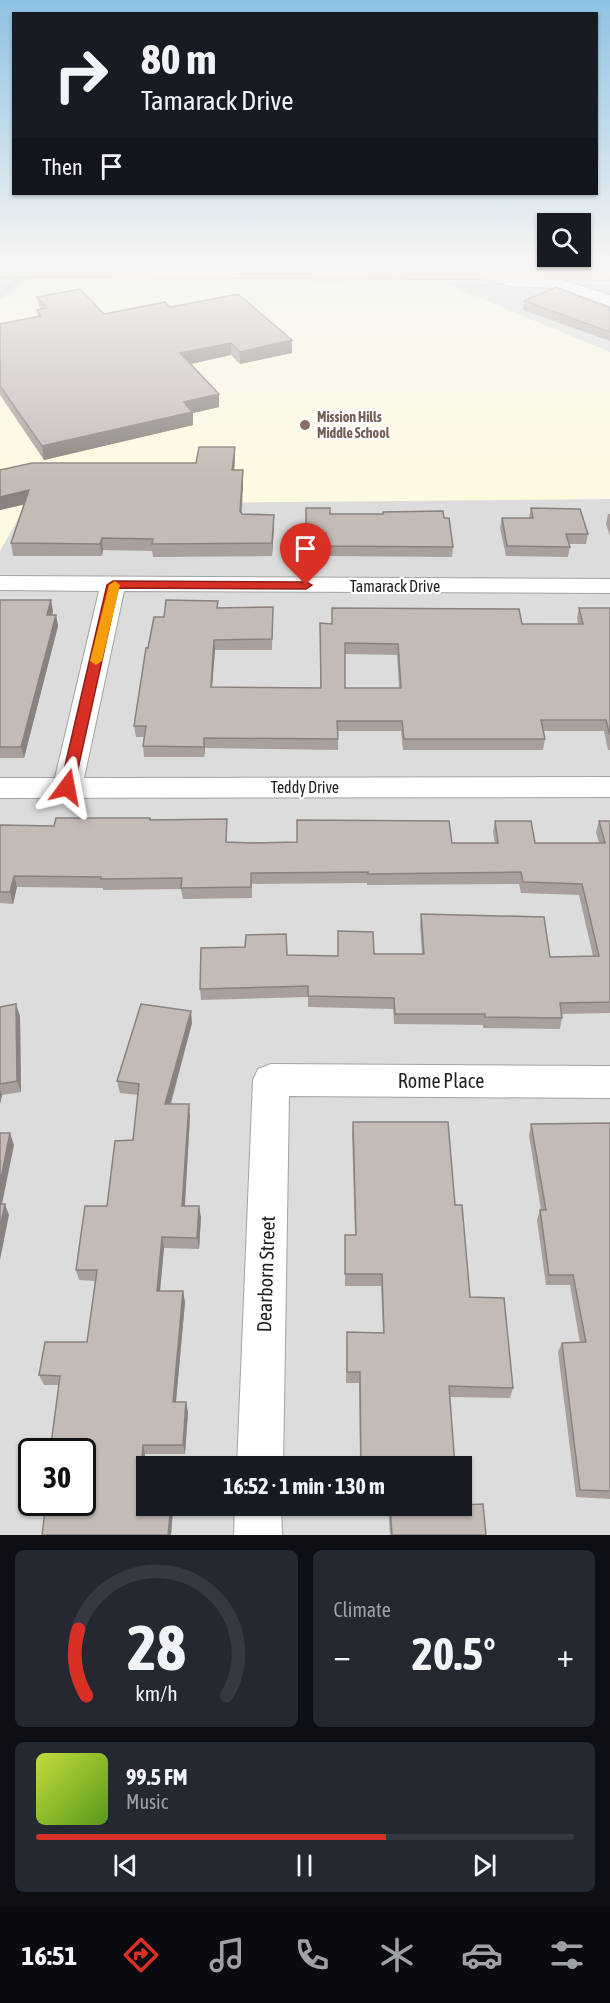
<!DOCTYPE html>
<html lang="en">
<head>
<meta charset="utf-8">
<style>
	:root { --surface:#171b24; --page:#242831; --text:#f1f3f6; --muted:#9ea1a6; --line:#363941; --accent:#d93025 }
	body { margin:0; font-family:"Asap Condensed",sans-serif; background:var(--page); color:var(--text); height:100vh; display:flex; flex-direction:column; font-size:22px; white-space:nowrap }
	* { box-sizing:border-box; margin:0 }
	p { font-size:20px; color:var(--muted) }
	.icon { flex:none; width:33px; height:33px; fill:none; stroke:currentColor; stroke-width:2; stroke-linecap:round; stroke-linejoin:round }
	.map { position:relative; height:1535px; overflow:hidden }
	.panel { display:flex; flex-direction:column; gap:15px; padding:15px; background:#0d0f14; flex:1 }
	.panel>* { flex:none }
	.guide { position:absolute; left:12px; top:12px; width:586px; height:183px; border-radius:0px; box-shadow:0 2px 4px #0004; background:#171b24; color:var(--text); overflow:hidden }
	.fabs { position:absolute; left:537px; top:213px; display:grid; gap:12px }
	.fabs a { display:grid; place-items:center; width:54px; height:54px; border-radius:0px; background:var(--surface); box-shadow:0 2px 4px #0004; font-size:30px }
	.speed { position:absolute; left:18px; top:1438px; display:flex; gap:12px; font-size:30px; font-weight:700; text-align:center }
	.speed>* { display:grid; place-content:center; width:78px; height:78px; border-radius:50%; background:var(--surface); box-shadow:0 2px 4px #0004; line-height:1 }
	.speed .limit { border:3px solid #111; border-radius:9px; background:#fff; color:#111 }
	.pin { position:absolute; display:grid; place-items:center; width:51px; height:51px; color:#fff; margin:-62px -26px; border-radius:50% 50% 50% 0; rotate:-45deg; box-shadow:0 0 6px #0007 }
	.pin .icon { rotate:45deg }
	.me { position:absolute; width:66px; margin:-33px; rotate:13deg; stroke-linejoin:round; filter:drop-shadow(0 0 4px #0008) }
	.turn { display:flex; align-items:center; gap:21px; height:126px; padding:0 30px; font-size:27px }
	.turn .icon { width:78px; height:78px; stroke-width:2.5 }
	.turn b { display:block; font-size:42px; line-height:51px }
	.then { display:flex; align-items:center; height:57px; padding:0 30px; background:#0003; gap:12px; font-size:22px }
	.big { font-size:45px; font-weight:700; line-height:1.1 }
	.panel .widget { flex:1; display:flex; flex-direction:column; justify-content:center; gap:9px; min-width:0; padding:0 21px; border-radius:9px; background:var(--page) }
	.panel .dial { align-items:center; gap:0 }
	.dial svg { height:156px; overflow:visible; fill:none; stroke:var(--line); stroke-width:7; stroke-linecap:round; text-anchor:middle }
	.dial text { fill:var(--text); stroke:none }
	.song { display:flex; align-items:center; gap:18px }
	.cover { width:72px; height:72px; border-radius:9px; background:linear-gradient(135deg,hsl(70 70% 55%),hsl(90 70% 35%)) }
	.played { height:6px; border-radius:3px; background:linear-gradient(90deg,var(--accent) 65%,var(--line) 65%) }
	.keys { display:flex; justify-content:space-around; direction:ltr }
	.heat { display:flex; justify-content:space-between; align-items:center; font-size:33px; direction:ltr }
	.panel .tiles { flex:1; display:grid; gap:15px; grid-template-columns:1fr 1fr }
	.widget:last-child { grid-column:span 2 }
	.trip { position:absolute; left:136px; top:1456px; width:336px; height:60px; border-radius:0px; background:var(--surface); box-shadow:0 2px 4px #0004; font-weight:700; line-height:60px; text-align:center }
	.tabs { display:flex; height:96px; justify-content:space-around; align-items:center; background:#090b0e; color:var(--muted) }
	.tabs .icon { width:42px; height:42px }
	.tabs .selected { color:var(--accent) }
	.tabs b { font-size:27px; color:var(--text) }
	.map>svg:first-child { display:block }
	.residential { fill:#dddcdc; fill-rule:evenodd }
	.education { fill:#fefae1 }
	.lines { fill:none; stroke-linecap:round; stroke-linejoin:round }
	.stream { stroke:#a8d6db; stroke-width:5 }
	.minor-casing { stroke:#a3a3a3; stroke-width:2 }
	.major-casing { stroke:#955406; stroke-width:1 }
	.minor { fill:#fff; fill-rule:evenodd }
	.major { fill:#f8c9a2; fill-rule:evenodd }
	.wall { fill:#a9a09d; fill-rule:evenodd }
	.shaded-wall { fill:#89827f }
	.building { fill:#c4bab6; stroke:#89827f; stroke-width:1.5; fill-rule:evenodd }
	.route { fill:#d93025; stroke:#8d1f18; stroke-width:1.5 }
	.slow { fill:#f59e0b }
	.education-dot { fill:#8d6e63; stroke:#fff; stroke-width:2 }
	.labels { text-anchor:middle; stroke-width:4.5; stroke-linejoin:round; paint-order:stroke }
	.far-education-label { font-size:14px; font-weight:bold; fill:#785e54; stroke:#fff; text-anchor:start }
	.street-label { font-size:16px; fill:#1f1f1f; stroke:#fff }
	.near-street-label { font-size:20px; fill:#1f1f1f; stroke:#fff }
</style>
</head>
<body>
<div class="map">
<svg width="610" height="1535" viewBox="0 0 610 1535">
	<rect width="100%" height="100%" fill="#f0ebe6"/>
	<path class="residential" d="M0,267H63L29,280L610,285V1535H0ZM32,1452H82V1503H32ZM147,1467H462V1506H147Z"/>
	<path class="education" d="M26,280L446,284L610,352V499L61,504L22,512L0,551V300L13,293Z"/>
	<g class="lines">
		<path class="stream" d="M0,295L16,281"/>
		<defs>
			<g id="minor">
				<path d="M481,269L510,276L557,278L610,295V306L555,288L510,286L475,277L473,274Z"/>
				<path d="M0,576L610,579V593L124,591L84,778L610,777V797L0,798V778H55L99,591L0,590Z"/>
				<path d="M271,1064L610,1066V1098L289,1096L283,1467H237L253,1080L258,1069Z"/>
				<path d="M235,1506H281L282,1535H234Z"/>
			</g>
			<path id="major" d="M0,267L610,268V280L0,277Z"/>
		</defs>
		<use href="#minor" class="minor-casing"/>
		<use href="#major" class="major-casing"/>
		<use href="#minor" class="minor"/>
		<use href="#major" class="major"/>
	</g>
	<g class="wall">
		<path d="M37,297L104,314L170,307L292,340V353L240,364L231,355L191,364L219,407L193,413V425L44,460L0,395V324L38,316L37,310H40Z"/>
		<path d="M524,301L610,308V341L523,310Z"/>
		<path d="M235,459L234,470H243V482L242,514L274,515L272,556L153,557L152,551L103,550L102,556H13L11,543L24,504L0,510V470L196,463Z"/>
		<path d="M306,508L330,514L444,518L453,547L452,557L326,556V543H306Z"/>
		<path d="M531,508L588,534L586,544H569L570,547L568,557L506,556L500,528L502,518H529Z"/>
		<path d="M608,514H610V536L606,524Z"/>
		<path d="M0,600L53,611L52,615H56L58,626L24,758H0Z"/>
		<path d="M218,601V608L273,607L272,650H215L212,687L320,688V623L578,624L577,618L579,608H610V750H608L604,731H544L545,739L543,750H403L401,731H338V750L205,748L204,757H144L143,746L144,737H136L134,726L148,648L164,617ZM345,654L397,655L399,688H345Z"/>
		<path d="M150,818L151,820L227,819V842L452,843H495L493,832L495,821L535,843H599L596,832L599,821H610V1013L562,1014V1018L560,1029L483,1028V1025L394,1024L393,1009L308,1007V997L201,1000L200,989L287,955L338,956L374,954H422L420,925L421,914L550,957L593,956L579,895L521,893L519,884L367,885V883L252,884V898L183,899L181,889L103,890V888L17,887L13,904L0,903V825L54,826Z"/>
		<path d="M0,1007L20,1016L21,1092L2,1095L0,1104Z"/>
		<path d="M192,1023L171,1104L190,1116L185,1206L201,1217L199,1249L164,1248L160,1291L185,1302L176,1402L188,1412L185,1454H145L142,1502L173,1510L171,1535H42L82,1503L58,1385H44L39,1375L87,1342L95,1281L79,1280L76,1270L107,1206L133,1140L138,1095L120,1093L117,1081Z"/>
		<path d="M353,1122L455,1205L470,1297L513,1388L510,1398L450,1397L455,1467H360L359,1383H346L347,1332L383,1333L381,1286H345V1235H355L352,1134Z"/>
		<path d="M610,1123V1499L576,1497L558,1352L562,1343H580L570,1285H546L537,1220L540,1210H541L529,1135L531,1124Z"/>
		<path d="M388,1506H462L486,1535H390Z"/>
	</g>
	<g class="shaded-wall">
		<path d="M292,340V353L240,364V352Z"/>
		<path d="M231,343V355L181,366L180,353Z"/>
		<path d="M219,394V407L193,413V425L44,460L42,446L184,402Z"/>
		<path d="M235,447V459L233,482L232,470Z"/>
		<path d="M243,470V482L240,523V511Z"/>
		<path d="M29,490L31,503L0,510V497Z"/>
		<path d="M274,515V527L272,556V543Z"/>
		<path d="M102,538L103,550L102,556L100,544Z"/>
		<path d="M51,600L53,611L49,626L47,615Z"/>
		<path d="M56,615L58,626L24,758L21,747Z"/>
		<path d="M214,640L215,650L211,698V687Z"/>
		<path d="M204,738L205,748L204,757Z"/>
		<path d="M14,876L17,887L13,904L10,892Z"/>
		<path d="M16,1004L20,1016L21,1092L17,1081Z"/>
		<path d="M191,1011L192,1023L167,1116L165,1104Z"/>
		<path d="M0,1090L2,1095L0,1104Z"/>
		<path d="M189,1104L190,1116L184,1217L182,1206Z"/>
		<path d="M10,1133L14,1145L0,1214V1183Z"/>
		<path d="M5,1204L9,1215L0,1260V1228Z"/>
		<path d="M199,1206L201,1217L199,1249L197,1238Z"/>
		<path d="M162,1237L164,1248L159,1301L157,1291Z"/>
		<path d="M183,1291L185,1302L175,1412L173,1402Z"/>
		<path d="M186,1402L188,1412L185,1454L183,1445Z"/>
		<path d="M143,1445L145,1454L141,1510L139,1502Z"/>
		<path d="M171,1506H172L173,1510L171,1535H168Z"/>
	</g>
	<g class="building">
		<path d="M556,287L610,308V332L524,301Z"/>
		<path d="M80,289L104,314L165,302L170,307L238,294L292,340L240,352L231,343L180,353L219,394L184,402L192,412L42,446L0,386V324L41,316L37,310L47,308L37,297Z"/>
		<path d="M199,447H235L232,470H243L240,511L242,514L274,515L272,543L152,544L153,539L102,538L100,544L11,543L29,490L0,497V470L32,463H196Z"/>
		<path d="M306,508H330V514H383V512L443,511L444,518H449L453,547L326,546V533H306Z"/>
		<path d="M531,508L580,509L588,534H566L570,547L507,546L502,518H533Z"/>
		<path d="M0,600H51L47,615H56L21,747H0Z"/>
		<path d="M166,600L218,601L217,608L273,607L272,639L214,640L211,687L321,688L320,623L332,624V608L519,609L522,624H583L579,608H610V735L606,720H541L545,739H404L402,721H337L338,739L204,738V747L143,746L146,726H134L146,648H148L154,617H164ZM345,643L398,644L401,688H345Z"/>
		<path d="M56,818H150V820L227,819L226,842L252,843L297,842V820L449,821L452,843H498L495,821H531L535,843H605L599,821H610V1002L560,1003L562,1018L485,1017V1014H395L394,998L308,996V986L200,989L201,948L245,947L246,935L286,934L287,955L338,956V931L373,932L374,954H424L421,914L544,917L550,957L599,956L582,884L523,882L521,872L368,874V872L251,873V887L181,888L182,878L101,879V877L14,876L10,892H0V825L54,826Z"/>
		<path d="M16,1004L17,1081L0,1084V1007Z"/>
		<path d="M141,1004L191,1011L165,1104H189L182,1206H199L197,1238L162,1237L157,1291H183L173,1402H186L183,1445H143L139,1502H147V1506H171L168,1535H42L46,1503H82V1452H50L60,1376L39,1375L45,1342H87L97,1270H76L85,1206H107L115,1141L133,1140L139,1084L117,1081Z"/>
		<path d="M353,1122H448L455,1205H462L470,1297L504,1298L513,1388L449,1386L455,1467H361L360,1372H347V1332L384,1333L382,1274H345V1235H356Z"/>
		<path d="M610,1123V1491L580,1490L562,1343L586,1342L573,1275H549L540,1210H546L531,1124Z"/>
		<path d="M0,1133H10L0,1183Z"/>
		<path d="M0,1204H5L0,1228Z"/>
		<path d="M483,1504L486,1535H392L390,1506H462V1505Z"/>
	</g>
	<linearGradient id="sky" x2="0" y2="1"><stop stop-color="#8ec2e3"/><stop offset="0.55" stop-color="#f8f6f4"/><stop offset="1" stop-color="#f8f6f4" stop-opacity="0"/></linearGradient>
	<rect width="610" height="482" fill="url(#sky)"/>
	<path class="route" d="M113,581L306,582L312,585L306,589L118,588L74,787L67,792L60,787L107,585Z"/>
	<path class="slow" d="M115,581L120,585L102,661L96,665L90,661L109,585Z"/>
	<circle class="education-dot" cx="305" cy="425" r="6"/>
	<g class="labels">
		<g class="far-education-label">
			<text x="317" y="422">Mission Hills<tspan x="317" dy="16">Middle School</tspan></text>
		</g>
		<g class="street-label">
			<text x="395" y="592">Tamarack Drive</text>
			<text x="305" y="793">Teddy Drive</text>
		</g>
		<g class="near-street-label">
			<text x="441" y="1088">Rome Place</text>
			<text transform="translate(266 1274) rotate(-88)" y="7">Dearborn Street</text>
		</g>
	</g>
</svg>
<div class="fabs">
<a><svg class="icon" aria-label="search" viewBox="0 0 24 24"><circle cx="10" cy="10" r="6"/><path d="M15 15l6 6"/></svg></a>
</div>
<div class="speed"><div class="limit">30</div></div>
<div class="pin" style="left:306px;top:585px;background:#d93025"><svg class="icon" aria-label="arrive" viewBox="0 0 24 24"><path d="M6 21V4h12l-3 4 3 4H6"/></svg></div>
<svg class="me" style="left:67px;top:787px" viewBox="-20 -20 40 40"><path d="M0-17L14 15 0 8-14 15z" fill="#d93025" stroke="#fff" stroke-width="4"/></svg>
<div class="trip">16:52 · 1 min · 130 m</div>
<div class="guide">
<div class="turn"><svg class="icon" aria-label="right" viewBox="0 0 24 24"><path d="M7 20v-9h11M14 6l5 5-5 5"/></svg><div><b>80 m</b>Tamarack Drive</div></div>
<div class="then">Then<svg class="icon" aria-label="arrive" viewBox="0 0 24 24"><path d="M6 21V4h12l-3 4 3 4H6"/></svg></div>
</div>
</div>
<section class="panel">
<div class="tiles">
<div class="widget dial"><svg viewBox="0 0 100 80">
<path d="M14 69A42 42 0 1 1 86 69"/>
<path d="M14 69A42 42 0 0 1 10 35" stroke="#d93025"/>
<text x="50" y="56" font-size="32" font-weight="700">28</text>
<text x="50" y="72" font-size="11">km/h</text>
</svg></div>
<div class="widget"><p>Climate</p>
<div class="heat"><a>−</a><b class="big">20.5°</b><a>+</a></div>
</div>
<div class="widget">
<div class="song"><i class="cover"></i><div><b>99.5 FM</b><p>Music</p></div></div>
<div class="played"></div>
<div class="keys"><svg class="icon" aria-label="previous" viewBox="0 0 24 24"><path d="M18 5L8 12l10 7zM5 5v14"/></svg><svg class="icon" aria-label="pause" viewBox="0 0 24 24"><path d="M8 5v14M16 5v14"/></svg><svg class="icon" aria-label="next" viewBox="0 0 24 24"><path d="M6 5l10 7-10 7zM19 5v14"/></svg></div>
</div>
</div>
</section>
<nav class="tabs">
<b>16:51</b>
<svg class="icon selected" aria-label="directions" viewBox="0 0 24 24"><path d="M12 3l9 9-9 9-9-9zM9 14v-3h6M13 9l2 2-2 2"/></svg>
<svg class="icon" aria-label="music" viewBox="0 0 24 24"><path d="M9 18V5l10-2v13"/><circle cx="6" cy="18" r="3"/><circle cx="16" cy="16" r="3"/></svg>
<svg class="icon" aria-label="phone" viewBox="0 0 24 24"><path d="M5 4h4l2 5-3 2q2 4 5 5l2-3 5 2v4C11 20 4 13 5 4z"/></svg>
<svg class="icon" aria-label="climate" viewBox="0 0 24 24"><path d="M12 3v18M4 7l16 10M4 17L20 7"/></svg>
<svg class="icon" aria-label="car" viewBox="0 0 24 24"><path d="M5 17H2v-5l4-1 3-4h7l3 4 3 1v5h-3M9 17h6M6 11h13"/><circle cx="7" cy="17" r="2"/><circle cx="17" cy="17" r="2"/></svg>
<svg class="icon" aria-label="filters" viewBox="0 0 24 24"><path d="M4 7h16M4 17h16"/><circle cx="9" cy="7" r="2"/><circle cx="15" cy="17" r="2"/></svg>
</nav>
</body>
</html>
